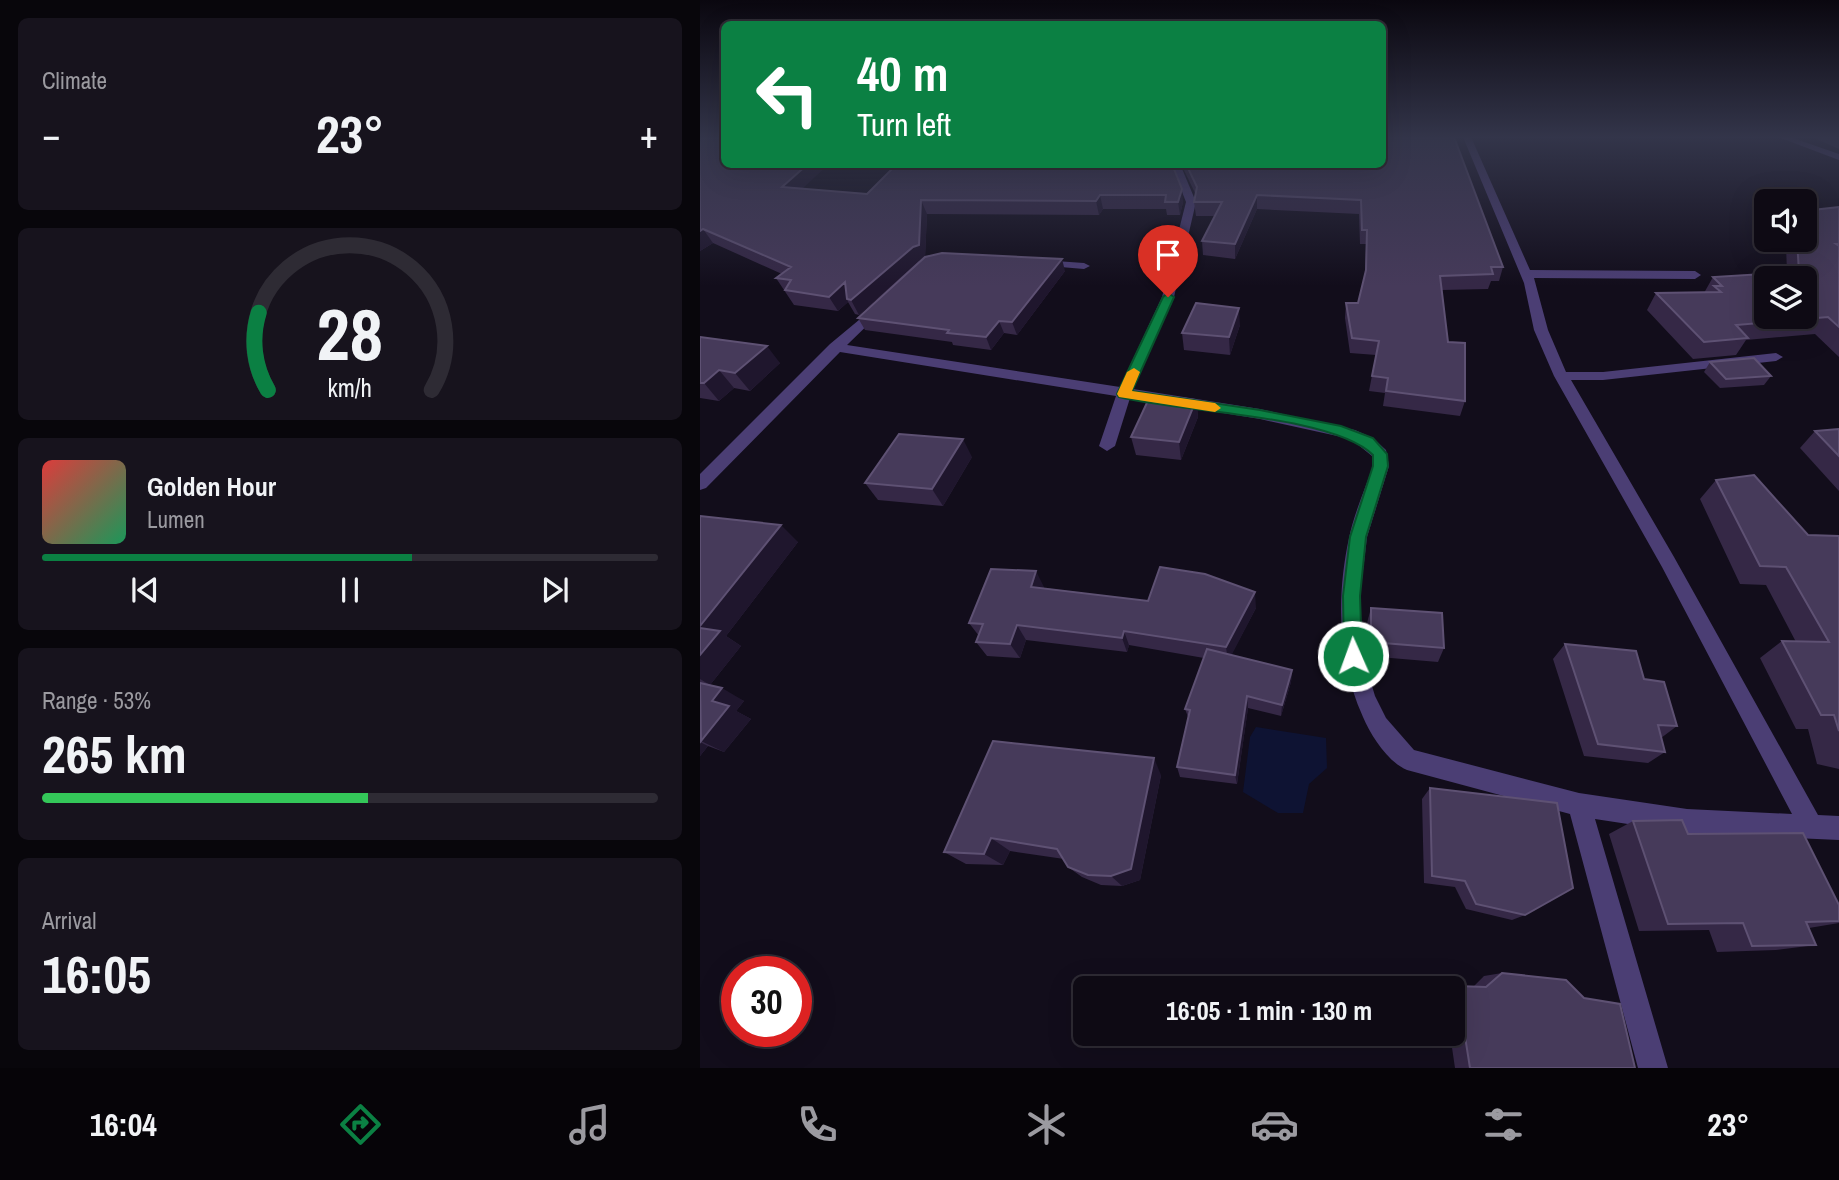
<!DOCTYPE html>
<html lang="en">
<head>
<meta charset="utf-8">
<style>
	:root { --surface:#0e0a14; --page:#17131d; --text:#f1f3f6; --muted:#9b9aa0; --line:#2e2b34; --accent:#0b8043 }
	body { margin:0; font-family:"Archivo Narrow",sans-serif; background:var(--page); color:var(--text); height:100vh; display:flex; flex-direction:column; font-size:26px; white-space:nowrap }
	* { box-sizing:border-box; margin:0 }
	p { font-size:23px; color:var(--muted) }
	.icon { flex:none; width:38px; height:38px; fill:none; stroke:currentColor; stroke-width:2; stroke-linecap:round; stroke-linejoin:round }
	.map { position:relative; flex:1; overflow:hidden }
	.drawer { display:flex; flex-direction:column; gap:18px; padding:18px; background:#08060b; width:700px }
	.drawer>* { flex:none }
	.hud { position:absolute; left:21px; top:21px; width:665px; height:147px; border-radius:10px; box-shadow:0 7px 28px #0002,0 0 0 2px var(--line); background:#0b8043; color:#fff; overflow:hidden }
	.controls { position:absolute; left:1054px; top:189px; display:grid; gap:14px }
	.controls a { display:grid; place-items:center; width:63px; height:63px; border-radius:10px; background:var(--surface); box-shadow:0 7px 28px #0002,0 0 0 2px var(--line); font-size:35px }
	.speed { position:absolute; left:21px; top:956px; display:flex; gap:14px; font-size:35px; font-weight:700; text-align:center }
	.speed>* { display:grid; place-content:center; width:91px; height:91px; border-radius:50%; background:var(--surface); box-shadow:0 7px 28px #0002,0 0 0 2px var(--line); line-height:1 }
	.speed .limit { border:10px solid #d22; background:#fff; color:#111 }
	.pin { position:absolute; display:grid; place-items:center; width:60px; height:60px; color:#fff; margin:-72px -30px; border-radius:50% 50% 50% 0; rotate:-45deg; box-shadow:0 0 7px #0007 }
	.pin .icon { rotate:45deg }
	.me { position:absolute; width:77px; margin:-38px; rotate:358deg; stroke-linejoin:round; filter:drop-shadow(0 0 5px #0008) }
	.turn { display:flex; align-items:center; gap:24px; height:147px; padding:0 21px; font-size:32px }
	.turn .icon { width:91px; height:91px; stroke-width:2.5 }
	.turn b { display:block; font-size:49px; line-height:60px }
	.big { font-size:52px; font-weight:700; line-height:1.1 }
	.drawer .tile { flex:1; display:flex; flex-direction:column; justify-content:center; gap:10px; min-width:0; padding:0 24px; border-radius:10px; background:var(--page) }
	.drawer .dial { align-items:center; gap:0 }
	.dial svg { height:182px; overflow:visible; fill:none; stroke:var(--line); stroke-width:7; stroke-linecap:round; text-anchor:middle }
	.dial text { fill:var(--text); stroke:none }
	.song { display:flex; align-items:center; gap:21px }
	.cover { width:84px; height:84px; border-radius:10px; background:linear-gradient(135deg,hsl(0 70% 55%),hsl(150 70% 35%)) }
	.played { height:7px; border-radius:4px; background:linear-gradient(90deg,var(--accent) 60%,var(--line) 60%) }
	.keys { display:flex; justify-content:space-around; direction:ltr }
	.heat { display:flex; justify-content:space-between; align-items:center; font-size:38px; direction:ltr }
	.charge { height:10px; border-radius:5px; background:linear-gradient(90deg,#34c759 53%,var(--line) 0) }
	.trip { position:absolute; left:373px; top:976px; width:392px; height:70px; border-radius:10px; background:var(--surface); box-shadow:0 7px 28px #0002,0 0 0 2px var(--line); font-weight:700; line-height:70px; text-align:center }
	.dock { display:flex; height:112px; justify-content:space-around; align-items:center; background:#060408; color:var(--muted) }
	.dock .icon { width:49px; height:49px }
	.dock .current { color:var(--accent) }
	.dock b { font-size:32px; color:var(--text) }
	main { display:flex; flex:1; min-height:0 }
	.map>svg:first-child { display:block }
	.water { fill:#0e1333 }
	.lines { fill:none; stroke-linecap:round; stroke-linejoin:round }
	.minor { fill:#4b3e74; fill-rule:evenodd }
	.wall { fill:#352846 }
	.shaded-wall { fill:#1f162d }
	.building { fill:#463a5a; stroke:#5e5173; stroke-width:2; fill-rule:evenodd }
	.route { fill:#0b8043; stroke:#07532c; stroke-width:2 }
	.slow { fill:#f59e0b }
</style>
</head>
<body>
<main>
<section class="drawer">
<div class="tile"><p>Climate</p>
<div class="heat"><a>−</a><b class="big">23°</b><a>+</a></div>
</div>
<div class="tile dial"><svg viewBox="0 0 100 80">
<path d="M14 69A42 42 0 1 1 86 69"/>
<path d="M14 69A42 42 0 0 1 10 35" stroke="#0b8043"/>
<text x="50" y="56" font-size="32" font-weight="700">28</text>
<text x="50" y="72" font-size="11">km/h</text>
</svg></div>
<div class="tile">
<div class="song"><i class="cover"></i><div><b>Golden Hour</b><p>Lumen</p></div></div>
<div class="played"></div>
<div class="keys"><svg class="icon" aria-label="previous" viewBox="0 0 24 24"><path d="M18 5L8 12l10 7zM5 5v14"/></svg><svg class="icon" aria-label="pause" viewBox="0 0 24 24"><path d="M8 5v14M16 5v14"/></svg><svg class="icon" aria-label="next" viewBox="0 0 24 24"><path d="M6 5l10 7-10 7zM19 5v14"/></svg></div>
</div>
<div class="tile"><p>Range · 53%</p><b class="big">265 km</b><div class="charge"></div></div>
<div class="tile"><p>Arrival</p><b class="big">16:05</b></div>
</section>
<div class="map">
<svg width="1139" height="1068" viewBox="0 0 1139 1068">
	<rect width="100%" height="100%" fill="#120d1b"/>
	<path class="water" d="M556,727L626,738L627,768L609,784L603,813H578L543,792L550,737Z"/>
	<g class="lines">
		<g class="minor">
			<path d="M763,137H771L830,270L995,271L1001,275L995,279L834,278L848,330L866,372H903L1076,353L1083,357L1076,361L903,380H871L974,557L1118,815L1139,816V840L987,833L895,819L968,1068H938L870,814L707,770C688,762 671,736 663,717C638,661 636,598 649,538C654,514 665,489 673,466L672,456L651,439L560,419L430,398L415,446L407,451L399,446L416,396L140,352L6,488L0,490V474L130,344L177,305L181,306V312L147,345L420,387L462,297L486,202L471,164H480L496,202L474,297L433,389L560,409L655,430L673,438L686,450L689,466L667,537L660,596L663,656L675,696L686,718L714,750L879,793L987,809L1092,814L962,567L854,376L834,330L824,283Z"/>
			<path d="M1078,137H1090L1139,154V160Z"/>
			<path d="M341,260L384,263L390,266L384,269L337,265V261Z"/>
		</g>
	</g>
	<g class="wall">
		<path d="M1112,137H1139V149Z"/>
		<path d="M0,139L103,189L167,194L472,164L483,202L480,215H467L466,209H403L399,215L227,214L225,257L365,271L317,335L304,333L291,350L253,345L252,342L165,330L158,318L221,260L159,315L155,314L148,302L138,311L94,305L76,278L82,274L13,243L0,251Z"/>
		<path d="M481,164H682L803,267L799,281H791L788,289L742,290L748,342L765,401L760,416L683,406L685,393L669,391L676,355L650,353L645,318L646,303H658L665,277L666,244H660L659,214L557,209L535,259L503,255L502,241L515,216H496L494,202L496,195Z"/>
		<path d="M1139,207V357L1115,334L1046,340L1036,355L993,359L947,310L956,293H1004L1013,277L1087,273L1086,245L1079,240H1104Z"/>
		<path d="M540,325L530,355L484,350L482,333Z"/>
		<path d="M0,337L80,363L50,391L34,388L19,401L0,398Z"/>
		<path d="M1010,362L1071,376L1064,385L1020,388L1004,372Z"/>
		<path d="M496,400L498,417L481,460L436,455L431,437Z"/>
		<path d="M1139,429V491L1100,448L1115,431Z"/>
		<path d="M272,457L243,506L178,500L165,483Z"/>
		<path d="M1016,480L1108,535L1139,536V769L1117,764L1108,729H1096L1060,658L1082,641L1096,642L1066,585L1040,584L1000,499Z"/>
		<path d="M0,516L98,542L26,636L41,646L10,685L44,701L36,711L51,719L24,752L8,746L0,756Z"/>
		<path d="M344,587V588L448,601L556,608L531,655L592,670L591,682L581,716L548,708L537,784L480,777L477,767L488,717L485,709L504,658L429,645L427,652L326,640L320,658L287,656L276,642L279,636L269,623Z"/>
		<path d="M671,608L744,648L738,662L667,656V623Z"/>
		<path d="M865,644L944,679L977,726L961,738L965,752L948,763L884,756L853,659Z"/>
		<path d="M461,775L440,880L422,886L401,885L382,877L368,867L364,859L310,851L303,865L266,864L244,852Z"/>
		<path d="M730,788L825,915L812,920L766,909L755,887L724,883L722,799Z"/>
		<path d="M933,821L988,834L1139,905V923L1109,928L1116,945L1076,950L1017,952L1009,930L939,931L909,834Z"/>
		<path d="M802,973L935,1068H755L750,1034H752V989H745L757,986L773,987L784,976Z"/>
	</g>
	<g class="shaded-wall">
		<path d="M108,164H129L90,200L82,187Z"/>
		<path d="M482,189L483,202L480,215L478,202Z"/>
		<path d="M400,195L403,209L399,215L396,201Z"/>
		<path d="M557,195V209L535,259V244Z"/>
		<path d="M221,200L227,214L225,259L219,261L159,315L151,300L213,247Z"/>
		<path d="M3,229L13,243L0,251V231Z"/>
		<path d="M362,259L365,271L317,335L312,322Z"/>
		<path d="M145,282L147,299L148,302L138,311L129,297Z"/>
		<path d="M539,308L540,325L530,355L529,337Z"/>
		<path d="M299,321L304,333L291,350L286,337Z"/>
		<path d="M67,346L80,363L50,391L35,373Z"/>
		<path d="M19,370L34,388L19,401L4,383Z"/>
		<path d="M496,400L498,417L481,460L479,442Z"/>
		<path d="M263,439L272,457L243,506L232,489Z"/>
		<path d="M81,525L98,542L26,636L41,646L10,685L0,679V626Z"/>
		<path d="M336,571L344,587L339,602L331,587Z"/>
		<path d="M555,592L556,608L528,662L526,647Z"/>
		<path d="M317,625L326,640L320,658L310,644Z"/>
		<path d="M424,631L429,645L427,652L422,638Z"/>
		<path d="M592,670L591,682L581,716L582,705Z"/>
		<path d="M22,688L44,701L36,711L51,719L24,752L1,741L12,701Z"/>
		<path d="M547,696L548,708L537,784L535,775Z"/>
		<path d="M0,742L8,746L0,756Z"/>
		<path d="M454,758L461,775L440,880L422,886L411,876Z"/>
		<path d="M291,838L310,851L303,865L284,854Z"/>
	</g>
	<g class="building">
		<path d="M682,137H754L803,267H791L793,274L740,276L748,342L765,343V401L686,391L688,378L672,376L679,341L652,338L646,303H658L666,270L667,230H662L661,200L557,195L535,244L502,241L522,202H494L497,187L486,164H682Z"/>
		<path d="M24,138V164H108L82,187L167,194L197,164H472L482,189L478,202H465L466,195H400L396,201L221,200L219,245L213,247L151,300L147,299L145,282L129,297L85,290L91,280L76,278L91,267L3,229L0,231V139Z"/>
		<path d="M1139,207V244H1136L1139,246V327L1128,317L1036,325L1048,338L1004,342L956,293L1021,292L1014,286H1022L1013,277L1099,272L1097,240H1104V211ZM1066,278H1104V317H1066Z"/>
		<path d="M242,253L362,259L312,322L299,321L286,337L247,333L249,330L158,318L225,257Z"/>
		<path d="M496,303L539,308L529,337L482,333Z"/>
		<path d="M0,337L67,346L35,373L19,370L4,383H0Z"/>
		<path d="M1054,358L1071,376L1026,379L1010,362Z"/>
		<path d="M451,394L496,400L479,442L431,437Z"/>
		<path d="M1139,429V456L1115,431Z"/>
		<path d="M199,434L263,439L232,489L165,483Z"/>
		<path d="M1054,475L1108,535L1139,536V731L1134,715H1121L1082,641L1129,642L1086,567L1060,566L1016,480Z"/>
		<path d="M0,516L81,525L0,626Z"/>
		<path d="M460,567L505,574L555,592L526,647L424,631L422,638L317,625L310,644L276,642L283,624L269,623L291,569L336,571L331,587L448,601Z"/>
		<path d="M671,608L742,613L744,648L671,642Z"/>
		<path d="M0,628L20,631L0,655Z"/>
		<path d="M865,644L936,651L944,679L964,682L977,726L958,725L965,752L898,744Z"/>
		<path d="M507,649L592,670L582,705L547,696L535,775L477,767L490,710L485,709Z"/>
		<path d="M0,683L22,688L12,701L29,706L1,741Z"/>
		<path d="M293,741L454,758L431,869L411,876L388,875L368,867L357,849L291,838L284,854L244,852Z"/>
		<path d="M730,788L857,803L873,888L825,915L776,904L765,881L732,876Z"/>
		<path d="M982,820L988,834L1103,833L1139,905V921L1106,922L1116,945L1052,946L1043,923L968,924L933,821Z"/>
		<path d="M802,973L866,980L884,998L920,1004L935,1068H770L757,986L786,987Z"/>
	</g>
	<linearGradient id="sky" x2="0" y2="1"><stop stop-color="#0a070f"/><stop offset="0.48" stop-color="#33354a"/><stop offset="1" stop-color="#33354a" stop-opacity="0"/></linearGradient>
	<rect width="1139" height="286" fill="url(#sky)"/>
	<path class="route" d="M468,293L474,297L432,391L560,410L641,426L673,438L687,454L688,466L666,537L660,596L662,656L660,662L653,664L647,662L644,656L643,596L650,537L673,466V455C633,415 479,412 419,397L417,394L463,297Z"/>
	<path class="slow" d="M434,368L440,372L432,391L515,403L521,408L515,412L419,397L417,394L427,372Z"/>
</svg>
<div class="controls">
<a><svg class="icon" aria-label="sound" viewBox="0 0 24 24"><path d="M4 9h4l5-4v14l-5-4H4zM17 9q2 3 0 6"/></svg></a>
<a><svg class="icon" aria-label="layers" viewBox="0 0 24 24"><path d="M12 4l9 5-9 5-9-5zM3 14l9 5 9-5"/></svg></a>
</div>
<div class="speed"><div class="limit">30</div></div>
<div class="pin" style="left:468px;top:297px;background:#d93025"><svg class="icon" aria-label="arrive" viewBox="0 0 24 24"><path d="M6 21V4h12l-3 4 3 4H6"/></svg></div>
<svg class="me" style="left:653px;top:656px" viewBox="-20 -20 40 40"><circle r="17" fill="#0b8043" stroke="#fff" stroke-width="3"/><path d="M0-11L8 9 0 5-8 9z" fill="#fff"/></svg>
<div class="trip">16:05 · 1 min · 130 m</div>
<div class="hud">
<div class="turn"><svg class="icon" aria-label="left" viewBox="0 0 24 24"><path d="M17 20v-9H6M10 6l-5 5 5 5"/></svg><div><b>40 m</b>Turn left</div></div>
</div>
</div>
</main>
<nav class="dock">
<b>16:04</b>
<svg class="icon current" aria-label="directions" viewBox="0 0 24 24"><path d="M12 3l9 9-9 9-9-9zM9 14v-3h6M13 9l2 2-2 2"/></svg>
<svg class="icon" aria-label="music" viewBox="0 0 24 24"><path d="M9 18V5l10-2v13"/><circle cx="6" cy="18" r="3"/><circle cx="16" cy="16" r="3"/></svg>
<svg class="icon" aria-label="phone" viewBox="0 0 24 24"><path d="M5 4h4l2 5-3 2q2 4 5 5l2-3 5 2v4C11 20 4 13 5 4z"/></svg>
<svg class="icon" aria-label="climate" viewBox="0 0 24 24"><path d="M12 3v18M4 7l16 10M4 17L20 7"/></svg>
<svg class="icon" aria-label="car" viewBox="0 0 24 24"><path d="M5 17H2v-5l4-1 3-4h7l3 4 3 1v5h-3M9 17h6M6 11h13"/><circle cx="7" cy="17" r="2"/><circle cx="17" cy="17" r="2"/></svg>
<svg class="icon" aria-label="filters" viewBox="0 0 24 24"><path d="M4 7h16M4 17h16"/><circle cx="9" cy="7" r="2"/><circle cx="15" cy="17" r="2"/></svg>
<b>23°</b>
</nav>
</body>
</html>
